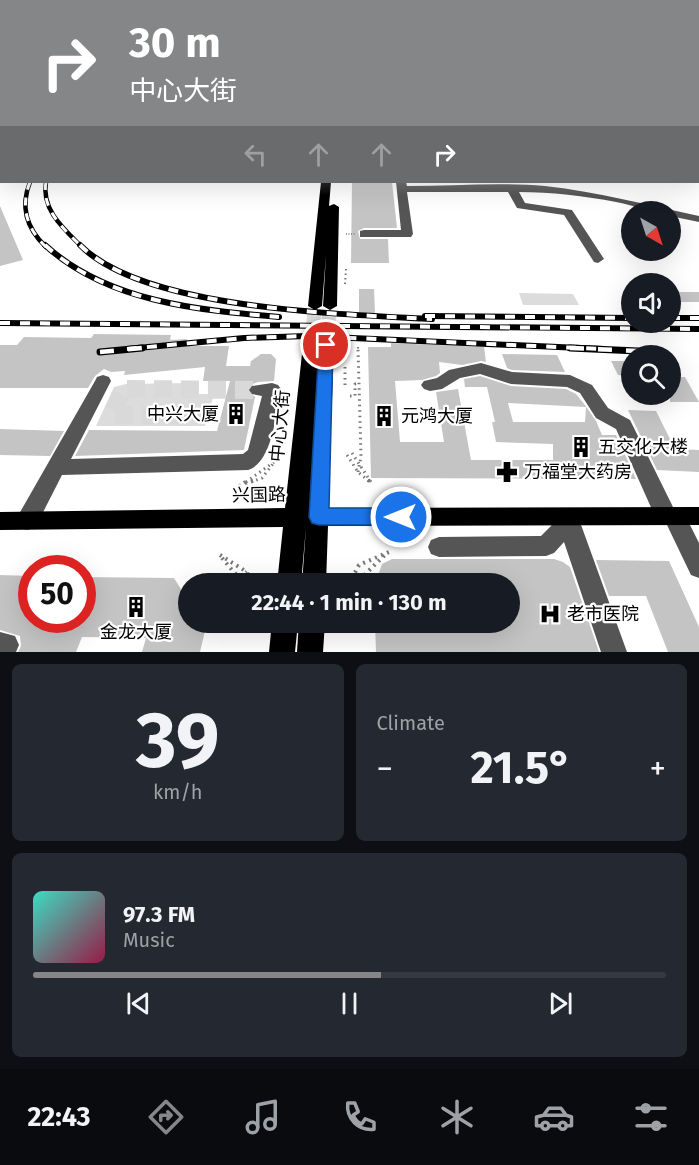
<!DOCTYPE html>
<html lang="en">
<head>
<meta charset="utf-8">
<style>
	:root { --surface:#171b24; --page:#242831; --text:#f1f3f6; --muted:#9ea1a6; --line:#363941; --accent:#858687 }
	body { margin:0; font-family:"Fira Sans","Noto Sans SC",sans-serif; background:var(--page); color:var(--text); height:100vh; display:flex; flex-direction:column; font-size:22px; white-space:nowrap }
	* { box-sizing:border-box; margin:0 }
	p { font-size:20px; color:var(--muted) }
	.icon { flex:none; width:33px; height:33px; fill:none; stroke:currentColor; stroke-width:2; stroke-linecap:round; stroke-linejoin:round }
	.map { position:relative; height:652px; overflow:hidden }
	.details { display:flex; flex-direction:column; gap:12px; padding:12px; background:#0d0f14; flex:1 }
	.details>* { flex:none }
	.banner { position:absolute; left:0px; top:0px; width:699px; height:183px; box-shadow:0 6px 24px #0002; background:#858687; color:#fff; overflow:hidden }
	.needle { width:39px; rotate:141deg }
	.fabs { position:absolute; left:621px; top:201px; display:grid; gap:12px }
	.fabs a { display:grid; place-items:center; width:60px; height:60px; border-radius:50%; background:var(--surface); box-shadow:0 6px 24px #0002; font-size:30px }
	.speed { position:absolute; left:18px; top:555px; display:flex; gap:12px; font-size:30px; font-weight:700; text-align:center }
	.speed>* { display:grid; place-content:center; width:78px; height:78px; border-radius:50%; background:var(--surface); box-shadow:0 6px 24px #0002; line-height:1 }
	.speed .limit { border:9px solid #d22; background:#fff; color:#111 }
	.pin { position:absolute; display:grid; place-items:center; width:51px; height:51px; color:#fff; margin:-26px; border:3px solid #fff; border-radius:50%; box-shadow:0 2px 6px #0007 }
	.me { position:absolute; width:66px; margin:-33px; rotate:270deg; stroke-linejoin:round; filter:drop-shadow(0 0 4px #0008) }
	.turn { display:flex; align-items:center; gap:21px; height:126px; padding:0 30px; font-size:27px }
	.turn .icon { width:78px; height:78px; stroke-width:2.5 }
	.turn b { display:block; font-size:42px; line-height:51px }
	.lanes { display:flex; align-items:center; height:57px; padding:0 30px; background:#0003; justify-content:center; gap:30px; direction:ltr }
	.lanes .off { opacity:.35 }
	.big { font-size:45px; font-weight:700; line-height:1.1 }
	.details .card { flex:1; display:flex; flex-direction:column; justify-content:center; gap:9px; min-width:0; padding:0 21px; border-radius:9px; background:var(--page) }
	.details .dial { align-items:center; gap:0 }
	.dial b { font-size:78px; line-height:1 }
	.song { display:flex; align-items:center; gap:18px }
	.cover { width:72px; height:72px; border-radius:9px; background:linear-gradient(135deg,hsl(170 70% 55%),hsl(340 70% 35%)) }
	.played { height:6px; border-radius:3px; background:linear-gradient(90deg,var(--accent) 55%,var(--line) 55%) }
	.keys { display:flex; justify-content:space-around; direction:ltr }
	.heat { display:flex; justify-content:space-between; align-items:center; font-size:33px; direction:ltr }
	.details .tiles { flex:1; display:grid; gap:12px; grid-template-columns:1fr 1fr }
	.card:last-child { grid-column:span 2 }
	.trip { position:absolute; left:178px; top:573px; width:342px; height:60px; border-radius:30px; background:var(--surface); box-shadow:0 6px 24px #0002; font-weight:700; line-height:60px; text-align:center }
	.dock { display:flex; height:96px; justify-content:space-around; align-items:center; background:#090b0e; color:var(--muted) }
	.dock .icon { width:42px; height:42px }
	.dock .current { color:var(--accent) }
	.dock b { font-size:27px; color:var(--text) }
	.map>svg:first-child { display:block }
	.green { fill:#dcdcdc }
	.building { fill:#c4c4c4; fill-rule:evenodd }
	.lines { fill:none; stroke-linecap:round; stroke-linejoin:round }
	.minor-tunnel { stroke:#d9d9d9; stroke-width:18; stroke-dasharray:18 9; stroke-linecap:butt }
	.major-tunnel { stroke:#d9d9d9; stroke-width:14; stroke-dasharray:14 7; stroke-linecap:butt }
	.path-far3 { stroke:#777; stroke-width:1.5; stroke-dasharray:1 1.5; stroke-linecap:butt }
	.path-far2 { stroke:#777; stroke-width:2; stroke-dasharray:1.5 3; stroke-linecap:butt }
	.path-far1 { stroke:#777; stroke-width:3; stroke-dasharray:1.5 4; stroke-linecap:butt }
	.path { stroke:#777; stroke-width:4; stroke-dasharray:2 4.5; stroke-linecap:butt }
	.minor { fill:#555; fill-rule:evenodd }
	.major { fill:#000; fill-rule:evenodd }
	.rail-far2-casing { stroke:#000; stroke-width:4.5 }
	.rail-far1-casing { stroke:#000; stroke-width:6 }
	.rail-casing { stroke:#000; stroke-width:7 }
	.rail-far2 { stroke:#fff; stroke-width:3; stroke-dasharray:8; stroke-linecap:butt }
	.rail-far1 { stroke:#fff; stroke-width:4; stroke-dasharray:10; stroke-linecap:butt }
	.rail { stroke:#fff; stroke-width:4.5; stroke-dasharray:14; stroke-linecap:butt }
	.route { fill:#1a73e8; stroke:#114b97; stroke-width:1.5 }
	.labels { text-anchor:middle; stroke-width:4.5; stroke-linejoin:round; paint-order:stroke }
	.near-poi-label { font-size:18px; fill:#000; stroke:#fff; text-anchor:start }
	.near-street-label { font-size:18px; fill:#000; stroke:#fff }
</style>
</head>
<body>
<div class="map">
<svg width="699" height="652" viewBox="0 0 699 652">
	<rect width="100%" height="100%" fill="#fff"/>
	<g class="green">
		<path d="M519,293L573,294L579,305H523Z"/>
		<path d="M192,383L189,394H214L205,426H96L114,387L126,384Z"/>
	</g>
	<g class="building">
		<path d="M352,182H392L397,228H364L358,231L360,239H388L389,263H351Z"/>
		<path d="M0,206L23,260L0,266Z"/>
		<path d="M359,289H374L375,313H359Z"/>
		<rect x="670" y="292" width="29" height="10"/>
		<path d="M94,334L171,335L170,340L187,339L185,346H229L226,366H250L251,361L261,354H271L276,359L274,381L258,382L250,385L247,390L255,397L244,450L75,456L89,430L217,431L230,381H203L205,367L124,375L125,371L111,372L104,369L95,376L88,388H0V345H17L24,337L91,338Z"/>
		<path d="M391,343L484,347L486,362L481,361L462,365L439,362L440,373L436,376L422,380L395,381L400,442H444L436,392L458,389L471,460H553V444L496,442L492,422H495L487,387H465L464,379L480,376L511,386L566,389L576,394L585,405L596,421L602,435H616L636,479L371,478L368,347H391ZM508,403L586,407L585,422H513Z"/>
		<path d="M502,354L557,355L565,372L512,370L507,368Z"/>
		<path d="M611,361H632V376L618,375Z"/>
		<path d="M670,377H685L699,402H670Z"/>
		<path d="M628,410L656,411L675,449L699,450V472L657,470Z"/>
		<path d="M0,429L64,431L50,456L0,455Z"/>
		<path d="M392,559H554L563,562L570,567L599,652H376L375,622H510V584H375L382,564Z"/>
		<path d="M596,560L669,561L699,627V652H668L646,596H609Z"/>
		<path d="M0,575L32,576V620H82V577L174,578L184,594H189V622H207L200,652H142L146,638L82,637L76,652H18L21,646L20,636L0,630Z"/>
	</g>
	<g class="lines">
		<path class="minor-tunnel" d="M187,415H111L124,389L258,390"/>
		<g class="major-tunnel">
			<path d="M311,345L315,306"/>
			<path d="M326,345L330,306"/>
		</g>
		<path class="path-far3" d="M346,234H356"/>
		<g class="path-far2">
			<path d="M345,284L346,269"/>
			<path d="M358,347V349"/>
		</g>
		<g class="path-far1">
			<path d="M345,367V388"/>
			<path d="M350,396H355V384H359"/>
			<path d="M352,453L371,482"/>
			<path d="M347,455L358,472L370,482"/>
			<path d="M358,472L361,457L358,348"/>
			<path d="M246,482L274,462"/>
			<path d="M251,482L262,478L276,460"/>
		</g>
		<g class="path">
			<path d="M368,480L373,484"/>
			<path d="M244,483L248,480"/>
			<path d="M239,486L255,480"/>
			<path d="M220,555L247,572L250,584"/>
			<path d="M222,558L244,584"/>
			<path d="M230,584L247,572"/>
			<path d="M349,584L359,565L389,552"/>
			<path d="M355,584L386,554"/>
		</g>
		<g class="minor">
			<rect x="698" y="105" width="1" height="3"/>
			<rect x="698" y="145" width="1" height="6"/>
			<path d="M396,182H406L407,186C452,186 501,182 545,186C599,192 647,205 699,216V222L670,216V212C649,212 636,206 616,202C585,196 551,192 519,192L525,203L572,210L604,259L598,263L594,262L564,215L517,208L508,192H407L413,234L411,237H360V231L364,230H401Z"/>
			<path d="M481,363L512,372L570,375L592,385L608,408L630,420L673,507L682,509L699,543V578L691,575L667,525L658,523L616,429L596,418L580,393L567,387L511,384L480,374L460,378L442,389L430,391L424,389L421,385L424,381L437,378L449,370Z"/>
			<path d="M103,375L109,377L111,381L71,459L243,454L248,450L262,396L252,394L249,390L252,386L272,383L278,385L281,389C276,412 273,462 248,470L62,475L35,528L27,530L19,528L16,521L19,514L95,381L97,377Z"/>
			<path d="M567,508L575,510L580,522L627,652H601L564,542L554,553L546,556L439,557L431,554L428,547L431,540L439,537L541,536L557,520L559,510Z"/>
			<path d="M0,632L15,636L19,645L16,652H0Z"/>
		</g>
		<g class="major">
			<path d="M321,182H331L329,206L334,204L339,207L337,306L330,310L323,306L326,255L322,306L315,310L308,306Z"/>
			<path d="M311,340L318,345L326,340L334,345L328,508L699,507V525L328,526L326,584H302L306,527L301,584H277L283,527L0,530V512L285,508L303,345Z"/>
			<path d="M272,622H298L295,652H269Z"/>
			<path d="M299,622H325L323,652H297Z"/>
		</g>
		<defs>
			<g id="rail-far2">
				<path d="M30,182C20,207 27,229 46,247"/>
				<path d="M46,182C41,210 64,229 82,247"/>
			</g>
			<g id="rail-far1">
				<path d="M45,245C107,302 198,310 279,317"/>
				<path d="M80,245C144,310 343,314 432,319"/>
				<path d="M425,316L632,318"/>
				<path d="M670,318H699"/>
				<path d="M0,323L699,329"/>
				<path d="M127,349L244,338L307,336L603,349"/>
			</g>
			<g id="rail">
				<path d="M570,348L638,351"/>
				<path d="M100,352L142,348"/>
			</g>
		</defs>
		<use href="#rail-far2" class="rail-far2-casing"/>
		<use href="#rail-far1" class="rail-far1-casing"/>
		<use href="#rail" class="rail-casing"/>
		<use href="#rail-far2" class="rail-far2"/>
		<use href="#rail-far1" class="rail-far1"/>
		<use href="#rail" class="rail"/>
	</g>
	<linearGradient id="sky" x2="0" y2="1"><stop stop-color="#8cadcc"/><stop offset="0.54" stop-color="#fff"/><stop offset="1" stop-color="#fff" stop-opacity="0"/></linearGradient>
	<rect width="699" height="196" fill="url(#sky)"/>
	<path class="route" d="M326,341L333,345L329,508H401L408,511L411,517L408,523L401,525H319L312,523L309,517L319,345Z"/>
	<defs>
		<symbol id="building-bare" viewBox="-9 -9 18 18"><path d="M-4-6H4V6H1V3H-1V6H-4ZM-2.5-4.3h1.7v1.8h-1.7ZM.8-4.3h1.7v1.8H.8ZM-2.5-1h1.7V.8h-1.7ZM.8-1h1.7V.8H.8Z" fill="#000" stroke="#fff" stroke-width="2.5" paint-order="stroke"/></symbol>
		<symbol id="pharmacy-bare" viewBox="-9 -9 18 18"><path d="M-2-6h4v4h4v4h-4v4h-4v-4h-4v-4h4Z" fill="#000" stroke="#fff" stroke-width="2.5" paint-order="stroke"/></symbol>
		<symbol id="hospital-bare" viewBox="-9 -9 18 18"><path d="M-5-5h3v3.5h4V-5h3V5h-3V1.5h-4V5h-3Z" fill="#000" stroke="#fff" stroke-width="2.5" paint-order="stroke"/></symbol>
	</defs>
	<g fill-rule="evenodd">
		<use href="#building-bare" x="221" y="399" width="30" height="30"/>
		<use href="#building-bare" x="369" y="401" width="30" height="30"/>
		<use href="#building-bare" x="566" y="432" width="30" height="30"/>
		<use href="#pharmacy-bare" x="492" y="457" width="30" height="30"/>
		<use href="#building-bare" x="121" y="592" width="30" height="30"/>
		<use href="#hospital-bare" x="535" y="599" width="30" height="30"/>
	</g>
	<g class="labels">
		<g class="near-poi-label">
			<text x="219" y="420" text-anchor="end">中兴大厦</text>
			<text x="401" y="422">元鸿大厦</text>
			<text x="598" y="453">五交化大楼</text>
			<text x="524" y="478">万福堂大药房</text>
			<text x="567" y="620">老市医院</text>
			<text x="136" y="638" text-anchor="middle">金龙大厦</text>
		</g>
		<g class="near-street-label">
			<text transform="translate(280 426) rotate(-85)" y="6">中心大街</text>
			<text transform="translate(259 495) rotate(-1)" y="6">兴国路</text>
		</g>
	</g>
</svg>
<div class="fabs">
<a><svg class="needle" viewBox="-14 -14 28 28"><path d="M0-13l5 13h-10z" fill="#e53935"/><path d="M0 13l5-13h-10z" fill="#9ea1a6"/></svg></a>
<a><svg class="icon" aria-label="sound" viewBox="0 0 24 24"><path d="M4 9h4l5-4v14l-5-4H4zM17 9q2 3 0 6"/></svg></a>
<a><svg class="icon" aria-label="search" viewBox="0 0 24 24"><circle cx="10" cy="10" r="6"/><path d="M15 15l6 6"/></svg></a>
</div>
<div class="speed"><div class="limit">50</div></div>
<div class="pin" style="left:326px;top:345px;background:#d93025"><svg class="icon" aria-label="arrive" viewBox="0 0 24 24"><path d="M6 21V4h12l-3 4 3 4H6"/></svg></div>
<svg class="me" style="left:401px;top:517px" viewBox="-20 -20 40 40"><circle r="17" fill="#1a73e8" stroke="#fff" stroke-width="3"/><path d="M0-11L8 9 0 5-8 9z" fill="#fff"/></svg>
<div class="trip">22:44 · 1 min · 130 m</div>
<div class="banner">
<div class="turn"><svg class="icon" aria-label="right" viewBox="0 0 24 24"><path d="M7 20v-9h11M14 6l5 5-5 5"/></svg><div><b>30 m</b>中心大街</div></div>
<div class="lanes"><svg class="icon off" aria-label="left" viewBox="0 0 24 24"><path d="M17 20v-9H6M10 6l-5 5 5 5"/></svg><svg class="icon off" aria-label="ahead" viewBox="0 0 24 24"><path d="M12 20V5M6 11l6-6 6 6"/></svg><svg class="icon off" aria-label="ahead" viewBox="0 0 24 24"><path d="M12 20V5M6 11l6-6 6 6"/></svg><svg class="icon" aria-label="right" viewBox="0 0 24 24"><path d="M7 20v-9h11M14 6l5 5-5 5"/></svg></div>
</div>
</div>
<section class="details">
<div class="tiles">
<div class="card dial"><b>39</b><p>km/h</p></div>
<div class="card"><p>Climate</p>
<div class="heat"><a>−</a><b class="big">21.5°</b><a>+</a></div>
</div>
<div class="card">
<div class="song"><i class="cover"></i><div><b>97.3 FM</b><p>Music</p></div></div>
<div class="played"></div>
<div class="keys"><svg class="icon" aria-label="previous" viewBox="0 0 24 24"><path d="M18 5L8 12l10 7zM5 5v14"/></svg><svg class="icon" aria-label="pause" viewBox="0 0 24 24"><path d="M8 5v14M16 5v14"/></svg><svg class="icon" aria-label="next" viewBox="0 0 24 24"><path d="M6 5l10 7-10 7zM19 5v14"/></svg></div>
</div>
</div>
</section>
<nav class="dock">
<b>22:43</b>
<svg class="icon current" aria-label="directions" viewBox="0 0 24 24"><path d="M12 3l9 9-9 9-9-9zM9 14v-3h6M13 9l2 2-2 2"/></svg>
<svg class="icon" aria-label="music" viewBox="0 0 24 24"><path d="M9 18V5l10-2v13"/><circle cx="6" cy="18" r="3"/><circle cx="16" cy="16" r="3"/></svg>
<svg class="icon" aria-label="phone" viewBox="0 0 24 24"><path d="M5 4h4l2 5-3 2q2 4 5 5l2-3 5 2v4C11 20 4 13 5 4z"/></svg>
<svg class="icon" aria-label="climate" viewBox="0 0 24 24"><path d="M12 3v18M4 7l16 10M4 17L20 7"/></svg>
<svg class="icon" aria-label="car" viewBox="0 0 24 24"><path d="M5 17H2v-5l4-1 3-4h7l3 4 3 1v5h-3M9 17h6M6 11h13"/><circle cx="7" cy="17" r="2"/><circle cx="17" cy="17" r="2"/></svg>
<svg class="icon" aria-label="filters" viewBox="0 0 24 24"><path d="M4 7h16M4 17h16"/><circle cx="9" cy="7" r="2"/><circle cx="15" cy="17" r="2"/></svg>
</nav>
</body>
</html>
